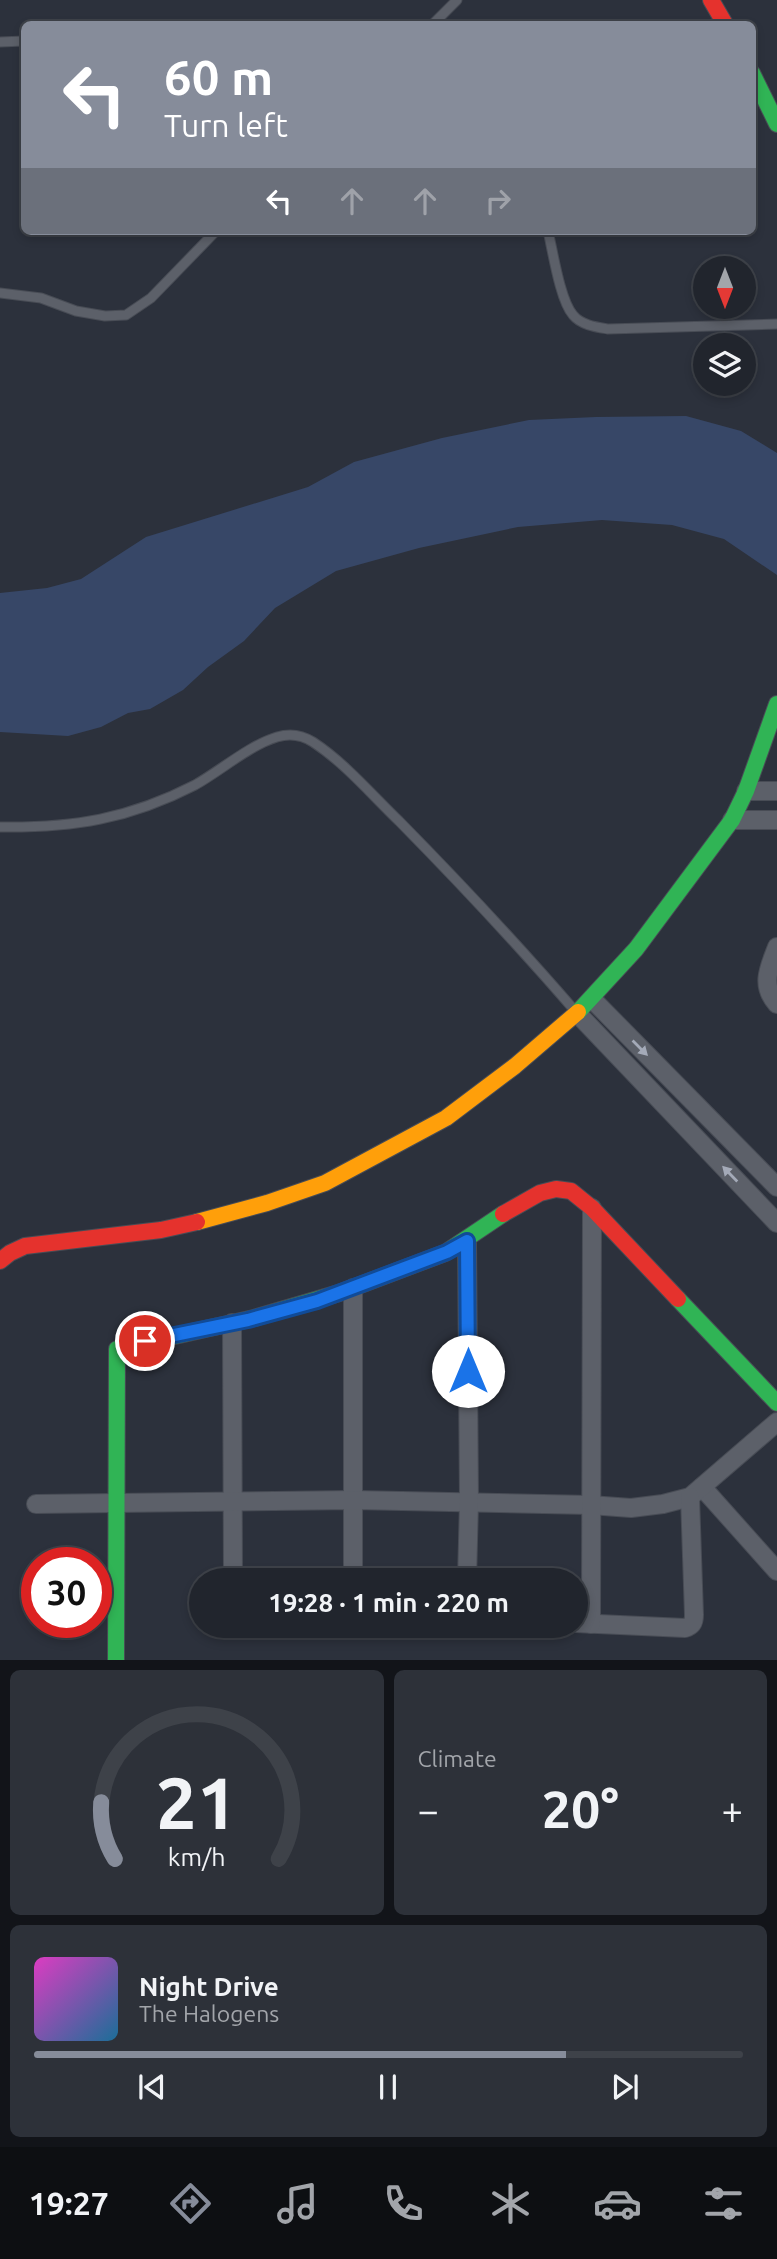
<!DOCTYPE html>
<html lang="en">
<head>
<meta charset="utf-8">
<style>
	:root { --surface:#21252d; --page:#2d3139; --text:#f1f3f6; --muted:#a2a5aa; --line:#3e4249; --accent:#868c9a }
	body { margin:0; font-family:Ubuntu,sans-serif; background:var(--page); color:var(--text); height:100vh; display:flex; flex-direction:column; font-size:26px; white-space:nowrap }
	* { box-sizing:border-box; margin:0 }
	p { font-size:23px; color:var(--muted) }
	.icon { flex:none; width:38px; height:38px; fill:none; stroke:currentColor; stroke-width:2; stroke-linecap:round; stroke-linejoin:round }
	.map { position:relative; height:1660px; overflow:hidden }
	.drawer { display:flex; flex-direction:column; gap:10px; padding:10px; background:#121419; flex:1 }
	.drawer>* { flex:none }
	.banner { position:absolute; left:21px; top:21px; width:735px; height:214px; border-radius:10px; box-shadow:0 4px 10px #0003,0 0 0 2px var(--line); background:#868c9a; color:#fff; overflow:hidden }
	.needle { width:46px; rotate:180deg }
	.buttons { position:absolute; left:693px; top:256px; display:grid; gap:14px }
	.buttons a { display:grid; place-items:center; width:63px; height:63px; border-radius:50%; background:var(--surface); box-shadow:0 4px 10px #0003,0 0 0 2px var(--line); font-size:35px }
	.speed { position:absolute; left:21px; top:1547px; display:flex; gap:14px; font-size:35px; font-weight:700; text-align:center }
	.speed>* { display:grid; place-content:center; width:91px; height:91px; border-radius:50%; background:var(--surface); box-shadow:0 4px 10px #0003,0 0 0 2px var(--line); line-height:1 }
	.speed .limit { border:10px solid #d22; background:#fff; color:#111 }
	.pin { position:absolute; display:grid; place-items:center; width:60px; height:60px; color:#fff; margin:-30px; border:4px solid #fff; border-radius:50%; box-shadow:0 2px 7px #0007 }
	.me { position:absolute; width:77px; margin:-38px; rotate:0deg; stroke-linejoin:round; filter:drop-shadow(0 0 5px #0008) }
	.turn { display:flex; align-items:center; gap:24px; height:147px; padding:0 28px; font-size:32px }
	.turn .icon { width:91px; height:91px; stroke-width:2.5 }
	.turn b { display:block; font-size:49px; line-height:60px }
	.lanes { display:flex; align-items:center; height:66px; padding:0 28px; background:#0003; justify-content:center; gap:35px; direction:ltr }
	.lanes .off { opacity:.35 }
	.big { font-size:52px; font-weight:600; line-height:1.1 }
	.drawer .card { flex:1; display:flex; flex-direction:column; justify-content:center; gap:10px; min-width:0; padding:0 24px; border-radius:10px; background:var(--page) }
	.drawer .dial { align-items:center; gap:0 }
	.dial svg { height:182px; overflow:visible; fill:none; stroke:var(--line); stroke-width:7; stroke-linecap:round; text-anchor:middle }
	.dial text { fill:var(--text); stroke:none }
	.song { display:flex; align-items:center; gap:21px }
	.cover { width:84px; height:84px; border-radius:10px; background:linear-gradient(135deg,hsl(310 70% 55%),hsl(200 70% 35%)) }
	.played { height:7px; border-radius:4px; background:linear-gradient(90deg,var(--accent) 75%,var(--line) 75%) }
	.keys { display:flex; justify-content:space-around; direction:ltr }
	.heat { display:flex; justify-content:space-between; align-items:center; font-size:38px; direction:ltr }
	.drawer .tiles { flex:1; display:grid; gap:10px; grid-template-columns:1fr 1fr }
	.card:last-child { grid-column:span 2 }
	.trip { position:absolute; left:189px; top:1568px; width:399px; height:70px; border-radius:35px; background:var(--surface); box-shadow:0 4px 10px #0003,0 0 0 2px var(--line); font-weight:600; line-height:70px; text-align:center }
	.dock { display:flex; height:112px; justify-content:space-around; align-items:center; background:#0d0f12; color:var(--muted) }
	.dock .icon { width:49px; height:49px }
	.dock .on { color:var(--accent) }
	.dock b { font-size:32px; color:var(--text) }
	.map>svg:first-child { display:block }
	.water { fill:#374767 }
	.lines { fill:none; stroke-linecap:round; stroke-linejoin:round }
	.lane-casing { stroke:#484c55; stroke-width:11 }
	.street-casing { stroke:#484c55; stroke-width:20 }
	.fast-casing { stroke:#484c55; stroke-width:18 }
	.slow-casing { stroke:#484c55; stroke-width:18 }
	.jam-casing { stroke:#484c55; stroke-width:18 }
	.lane { stroke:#5c6069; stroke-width:9 }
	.street { stroke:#5c6069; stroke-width:18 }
	.fast { stroke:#30b455; stroke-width:16 }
	.slow { stroke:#ff9f0a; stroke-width:16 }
	.jam { stroke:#e5322d; stroke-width:16 }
	.oneway { fill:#a4aab8 }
	.route-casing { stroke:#114b97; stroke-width:18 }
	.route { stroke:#1a73e8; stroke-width:12 }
</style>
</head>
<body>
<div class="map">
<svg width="777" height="1661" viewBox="0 0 777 1661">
	<rect width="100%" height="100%" fill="#2c313c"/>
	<path class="water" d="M686,416L741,431L777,453V575L724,539L672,525L602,520L518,527L419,548L336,571L275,608L244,641L208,667L183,690L150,709L128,713L101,727L68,736L0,732V593L47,588L81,579L146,537L308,487L354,462L442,438L529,420L596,417Z"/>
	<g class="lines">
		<defs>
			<g id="lane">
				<path d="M433,24L457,0"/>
				<path d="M0,42L24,41"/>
				<path d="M548,231C553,252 560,300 573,315C581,325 596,327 608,329L777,324"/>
				<path d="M0,293L41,298L76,311L105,316L126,315L151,298L216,231"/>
				<path d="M0,827C73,828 129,819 195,785C220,771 250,745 277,737C290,733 302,735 313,742C345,763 371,794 399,821C460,883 519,946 576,1012"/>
			</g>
			<g id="street">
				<path d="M746,791H777"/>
				<path d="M732,820H777"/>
				<path d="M777,947C769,968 760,985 777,1004"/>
				<path d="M592,999L777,1187"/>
				<path d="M577,1013L777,1223"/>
				<path d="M353,1288V1580"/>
				<path d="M232,1323L233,1580"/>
				<path d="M702,1487L777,1571"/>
				<path d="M36,1504L354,1500L590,1505L631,1508L663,1504L690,1497L777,1422"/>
				<path d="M467,1580L469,1502L467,1240"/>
				<path d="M576,1623L685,1628C692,1626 694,1623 694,1615L690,1497"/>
				<path d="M591,1624L592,1208"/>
			</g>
			<g id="fast">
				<path d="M752,73L777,124"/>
				<path d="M578,1012L636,949L732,820L746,791L777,704"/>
				<path d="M678,1299L777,1403"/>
				<path d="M116,1661L117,1349L254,1318L339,1293L445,1253L503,1214"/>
			</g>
			<path id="slow" d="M197,1222L267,1203L325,1183L446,1118L515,1066L578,1012"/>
			<g id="jam">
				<path d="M711,0L725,24"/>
				<path d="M503,1214L540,1193L556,1189L571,1191L592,1208L678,1299"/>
				<path d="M0,1261L10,1253L25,1246L161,1230L197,1222"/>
			</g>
		</defs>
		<use href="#lane" class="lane-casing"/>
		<use href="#street" class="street-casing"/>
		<use href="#fast" class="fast-casing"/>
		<use href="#slow" class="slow-casing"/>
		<use href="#jam" class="jam-casing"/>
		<use href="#lane" class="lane"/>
		<use href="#street" class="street"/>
		<use href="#fast" class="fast"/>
		<use href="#slow" class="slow"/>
		<use href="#jam" class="jam"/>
	</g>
	<defs><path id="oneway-solid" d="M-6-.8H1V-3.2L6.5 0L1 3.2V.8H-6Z" transform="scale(1.75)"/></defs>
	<g class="oneway">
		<use href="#oneway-solid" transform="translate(640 1048) rotate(45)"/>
		<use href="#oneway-solid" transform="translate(730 1174) rotate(-134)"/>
	</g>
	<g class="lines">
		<defs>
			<path id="route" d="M145,1341L248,1320L317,1301L447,1252L467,1241L468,1371"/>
		</defs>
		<use href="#route" class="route-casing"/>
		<use href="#route" class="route"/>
	</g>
</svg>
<div class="buttons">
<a><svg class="needle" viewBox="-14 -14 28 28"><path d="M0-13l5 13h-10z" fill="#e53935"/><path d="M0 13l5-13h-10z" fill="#a2a5aa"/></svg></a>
<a><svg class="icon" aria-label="layers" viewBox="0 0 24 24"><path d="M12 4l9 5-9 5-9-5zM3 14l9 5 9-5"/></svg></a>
</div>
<div class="speed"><div class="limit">30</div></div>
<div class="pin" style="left:145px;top:1341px;background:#d93025"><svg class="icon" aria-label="arrive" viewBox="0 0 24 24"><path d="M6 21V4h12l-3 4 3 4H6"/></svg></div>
<svg class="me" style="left:468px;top:1371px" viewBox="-20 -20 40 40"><circle r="19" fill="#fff"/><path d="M0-13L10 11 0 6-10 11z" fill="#1a73e8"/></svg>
<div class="trip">19:28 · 1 min · 220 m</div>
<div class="banner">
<div class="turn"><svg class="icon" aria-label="left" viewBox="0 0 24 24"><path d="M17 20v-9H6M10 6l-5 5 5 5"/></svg><div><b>60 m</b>Turn left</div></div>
<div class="lanes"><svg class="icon" aria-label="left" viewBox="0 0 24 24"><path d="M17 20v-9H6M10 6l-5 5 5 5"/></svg><svg class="icon off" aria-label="ahead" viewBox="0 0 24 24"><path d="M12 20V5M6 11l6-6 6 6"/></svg><svg class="icon off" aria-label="ahead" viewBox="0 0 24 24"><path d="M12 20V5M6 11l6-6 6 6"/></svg><svg class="icon off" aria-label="right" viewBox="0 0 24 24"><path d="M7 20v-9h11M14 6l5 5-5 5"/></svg></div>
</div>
</div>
<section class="drawer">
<div class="tiles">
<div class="card dial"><svg viewBox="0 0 100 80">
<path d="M14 69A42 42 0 1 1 86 69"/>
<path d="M14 69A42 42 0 0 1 8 44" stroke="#868c9a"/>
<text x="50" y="56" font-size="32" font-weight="700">21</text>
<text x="50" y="72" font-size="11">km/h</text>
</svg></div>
<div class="card"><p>Climate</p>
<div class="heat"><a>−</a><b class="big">20°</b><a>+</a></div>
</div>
<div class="card">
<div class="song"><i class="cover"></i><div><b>Night Drive</b><p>The Halogens</p></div></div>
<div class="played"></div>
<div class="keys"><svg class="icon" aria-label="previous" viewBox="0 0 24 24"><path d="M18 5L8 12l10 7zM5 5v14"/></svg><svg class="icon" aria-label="pause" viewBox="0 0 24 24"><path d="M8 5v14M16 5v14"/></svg><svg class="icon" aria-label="next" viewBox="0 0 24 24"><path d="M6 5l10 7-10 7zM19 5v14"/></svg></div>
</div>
</div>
</section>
<nav class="dock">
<b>19:27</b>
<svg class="icon on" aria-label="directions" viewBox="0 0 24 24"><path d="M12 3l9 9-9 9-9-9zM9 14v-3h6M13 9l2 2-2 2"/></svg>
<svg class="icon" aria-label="music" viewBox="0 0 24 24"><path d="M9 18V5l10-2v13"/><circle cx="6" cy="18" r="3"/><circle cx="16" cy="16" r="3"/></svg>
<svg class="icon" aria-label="phone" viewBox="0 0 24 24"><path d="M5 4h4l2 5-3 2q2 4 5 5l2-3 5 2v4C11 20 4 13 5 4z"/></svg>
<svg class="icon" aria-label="climate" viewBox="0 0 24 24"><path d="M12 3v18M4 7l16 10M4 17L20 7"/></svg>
<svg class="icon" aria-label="car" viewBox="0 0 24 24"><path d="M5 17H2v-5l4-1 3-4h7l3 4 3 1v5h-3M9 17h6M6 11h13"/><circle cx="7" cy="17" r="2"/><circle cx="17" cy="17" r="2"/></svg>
<svg class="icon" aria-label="filters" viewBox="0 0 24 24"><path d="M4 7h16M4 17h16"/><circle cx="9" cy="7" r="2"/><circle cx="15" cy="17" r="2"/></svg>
</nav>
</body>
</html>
